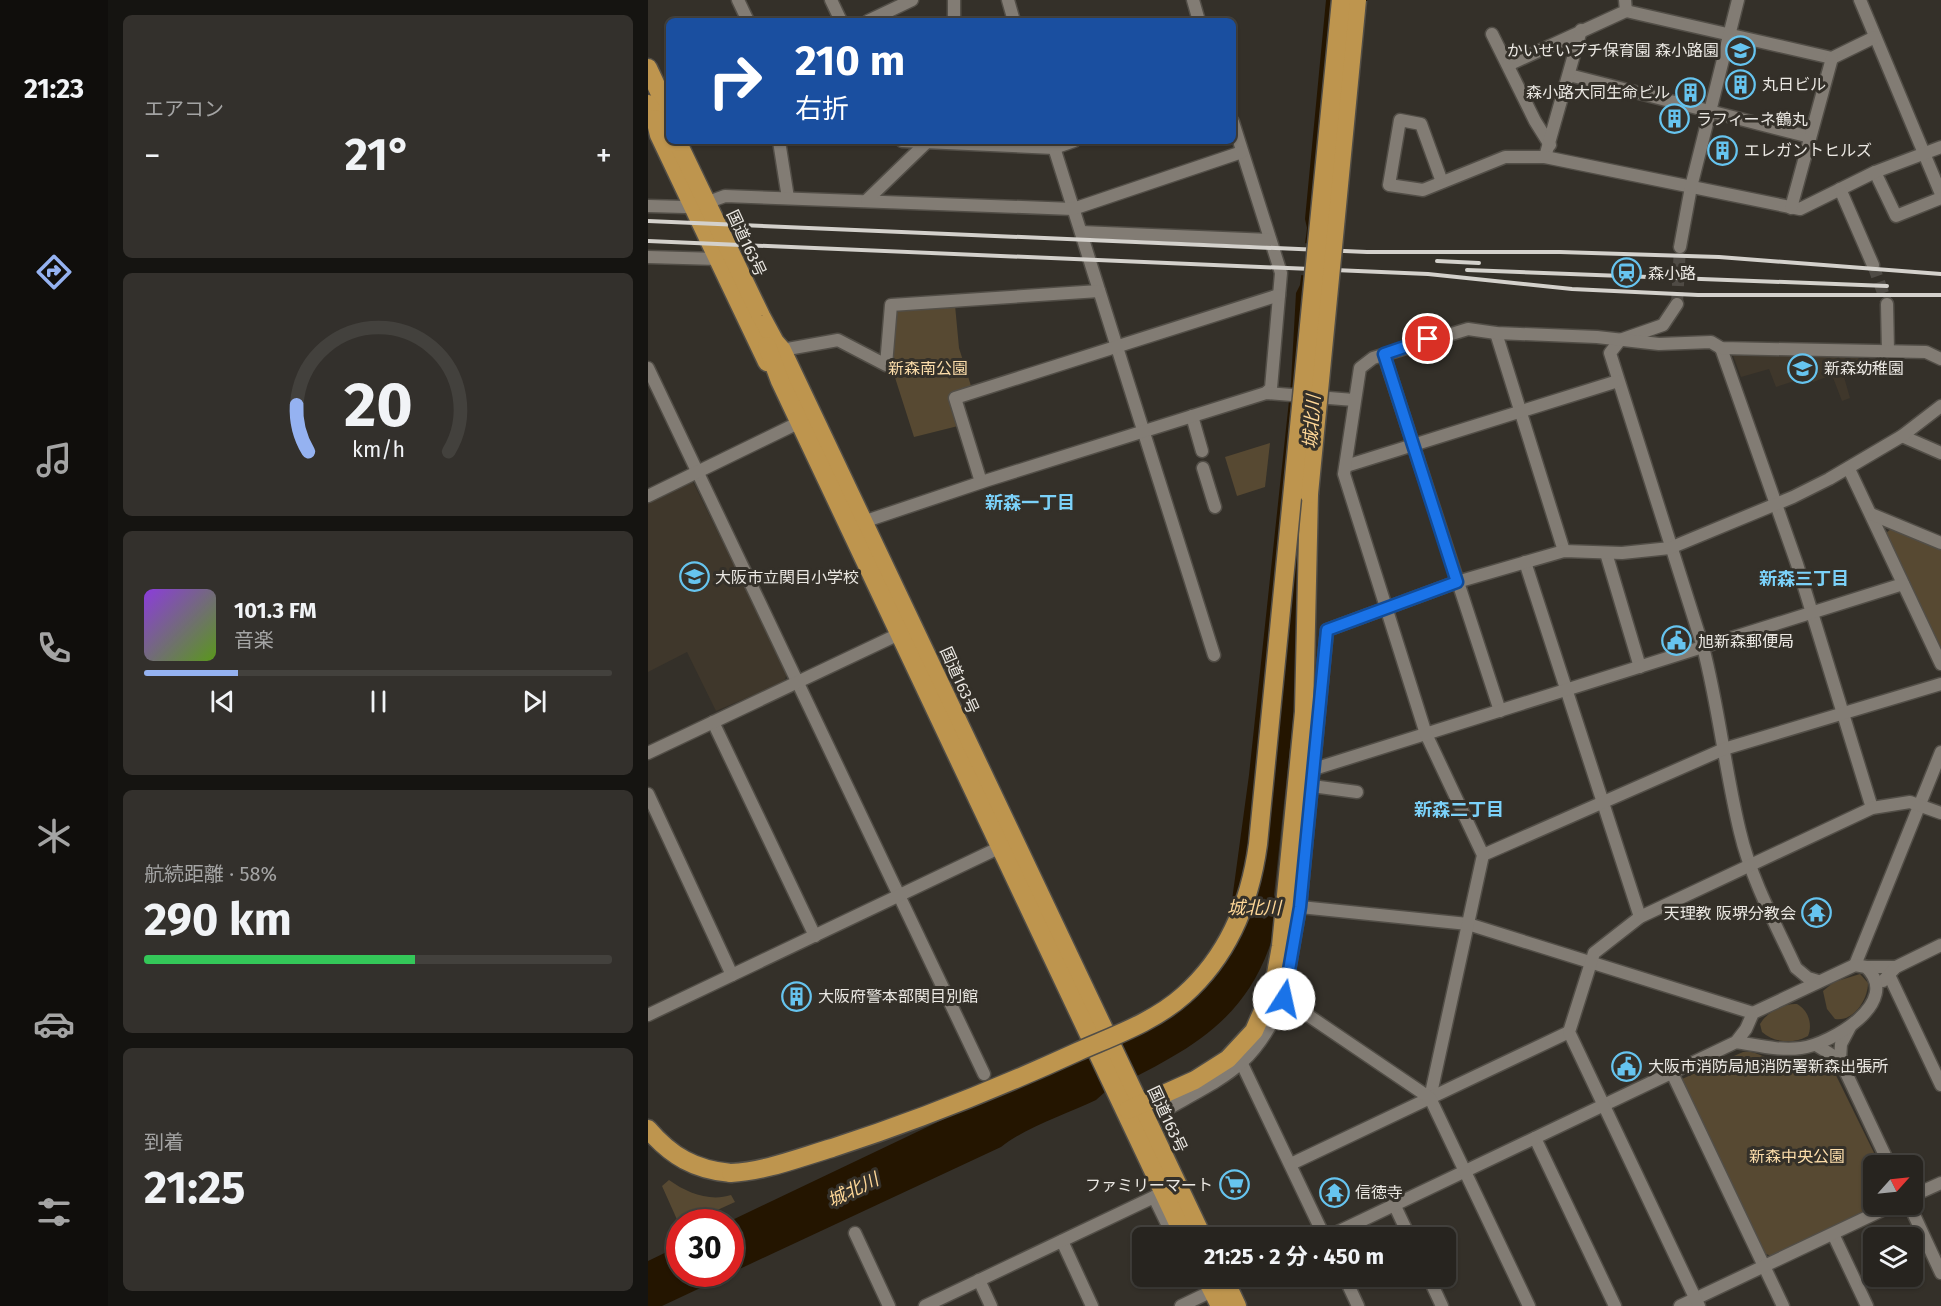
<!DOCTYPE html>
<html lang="ja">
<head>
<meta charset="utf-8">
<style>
	:root { --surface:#27241f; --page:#33302c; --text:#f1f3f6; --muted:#a4a4a4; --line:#43413d; --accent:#95b2f1 }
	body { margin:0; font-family:"Fira Sans","Noto Sans JP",sans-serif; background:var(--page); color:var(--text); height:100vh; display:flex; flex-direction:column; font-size:22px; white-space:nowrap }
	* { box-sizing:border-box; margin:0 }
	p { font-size:20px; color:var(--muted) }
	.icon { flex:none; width:33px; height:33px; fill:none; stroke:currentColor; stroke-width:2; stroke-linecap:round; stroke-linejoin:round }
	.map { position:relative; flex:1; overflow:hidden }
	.side { display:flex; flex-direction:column; gap:15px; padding:15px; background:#151411; width:540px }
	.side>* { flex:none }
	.guide { position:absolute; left:18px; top:18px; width:570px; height:126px; border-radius:9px; box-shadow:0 2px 4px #0004,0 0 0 2px var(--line); background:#1a4fa0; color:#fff; overflow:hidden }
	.needle { width:39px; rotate:63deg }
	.controls { position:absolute; left:1215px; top:1155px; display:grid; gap:12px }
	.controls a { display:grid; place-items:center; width:60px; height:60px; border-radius:9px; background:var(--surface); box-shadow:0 2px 4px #0004,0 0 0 2px var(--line); font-size:30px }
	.speed { position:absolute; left:18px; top:1209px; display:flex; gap:12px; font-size:30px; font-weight:700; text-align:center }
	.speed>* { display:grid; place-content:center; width:78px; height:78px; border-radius:50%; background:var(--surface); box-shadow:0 2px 4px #0004,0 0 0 2px var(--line); line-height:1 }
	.speed .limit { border:9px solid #d22; background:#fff; color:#111 }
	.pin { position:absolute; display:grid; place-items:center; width:51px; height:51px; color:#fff; margin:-26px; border:3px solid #fff; border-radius:50%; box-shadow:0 2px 6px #0007 }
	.me { position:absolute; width:66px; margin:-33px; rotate:10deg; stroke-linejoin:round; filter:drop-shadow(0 0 4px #0008) }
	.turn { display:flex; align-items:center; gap:21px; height:126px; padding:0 30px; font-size:27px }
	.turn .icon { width:78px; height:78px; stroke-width:2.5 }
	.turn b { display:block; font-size:42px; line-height:51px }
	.big { font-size:45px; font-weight:700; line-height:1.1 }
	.side .tile { flex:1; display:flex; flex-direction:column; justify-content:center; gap:9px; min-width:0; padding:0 21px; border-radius:9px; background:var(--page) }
	.side .dial { align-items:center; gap:0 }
	.dial svg { height:156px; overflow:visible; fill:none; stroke:var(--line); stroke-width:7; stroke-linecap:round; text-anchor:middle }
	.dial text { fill:var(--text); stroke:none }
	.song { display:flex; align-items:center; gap:18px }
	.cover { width:72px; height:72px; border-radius:9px; background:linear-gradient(135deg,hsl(270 70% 55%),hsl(90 70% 35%)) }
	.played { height:6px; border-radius:3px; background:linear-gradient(90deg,var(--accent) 20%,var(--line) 20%) }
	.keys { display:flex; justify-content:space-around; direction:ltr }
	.heat { display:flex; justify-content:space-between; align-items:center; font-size:33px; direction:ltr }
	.charge { height:9px; border-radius:4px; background:linear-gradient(90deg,#34c759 58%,var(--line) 0) }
	.trip { position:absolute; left:484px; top:1227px; width:324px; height:60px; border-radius:9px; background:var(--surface); box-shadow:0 2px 4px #0004,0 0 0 2px var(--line); font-weight:700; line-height:60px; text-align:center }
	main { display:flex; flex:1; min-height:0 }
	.tabs { display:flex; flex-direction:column; width:108px; justify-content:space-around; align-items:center; background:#100e0c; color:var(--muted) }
	.tabs .icon { width:42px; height:42px }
	.tabs .on { color:var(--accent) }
	.tabs b { font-size:27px; color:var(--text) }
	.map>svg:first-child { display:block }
	.built { fill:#3f372b }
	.green { fill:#574932 }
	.water { fill:#241500 }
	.pier { fill:#343029 }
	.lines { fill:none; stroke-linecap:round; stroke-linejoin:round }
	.minor-tunnel { stroke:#4f4b45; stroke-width:12; stroke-dasharray:12 6; stroke-linecap:butt }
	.minor-casing { stroke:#524e47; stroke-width:15 }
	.highway-casing { stroke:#524e47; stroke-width:21 }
	.minor { stroke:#827c74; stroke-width:12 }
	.highway { stroke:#be954e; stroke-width:18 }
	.rail { stroke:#d4d1cc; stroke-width:4 }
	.highway-bridge-casing { stroke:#524e47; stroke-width:21; stroke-linecap:butt }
	.highway-bridge { stroke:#be954e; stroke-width:18 }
	.route-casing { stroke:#114b97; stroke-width:15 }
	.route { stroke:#1a73e8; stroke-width:10 }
	.labels { text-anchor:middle; stroke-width:6; stroke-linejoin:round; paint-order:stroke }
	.poi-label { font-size:16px; fill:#eae7e2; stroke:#343029; text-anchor:start }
	.street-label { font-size:16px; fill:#eae7e2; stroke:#343029 }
	.park-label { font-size:16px; fill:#fcddaa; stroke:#343029 }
	.water-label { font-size:18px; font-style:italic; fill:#fed797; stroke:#343029 }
	.neighbourhood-label { font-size:18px; font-weight:bold; fill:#7bd1f9; stroke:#343029 }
</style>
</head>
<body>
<main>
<nav class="tabs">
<b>21:23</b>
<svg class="icon on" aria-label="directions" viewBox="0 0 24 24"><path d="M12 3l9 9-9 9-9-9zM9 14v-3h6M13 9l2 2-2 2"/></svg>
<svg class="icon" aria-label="music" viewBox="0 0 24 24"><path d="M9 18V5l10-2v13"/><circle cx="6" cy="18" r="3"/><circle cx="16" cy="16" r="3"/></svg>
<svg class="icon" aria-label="phone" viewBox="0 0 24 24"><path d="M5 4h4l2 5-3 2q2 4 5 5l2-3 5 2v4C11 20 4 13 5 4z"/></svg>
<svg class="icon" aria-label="climate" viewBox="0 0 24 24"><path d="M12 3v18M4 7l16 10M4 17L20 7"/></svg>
<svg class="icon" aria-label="car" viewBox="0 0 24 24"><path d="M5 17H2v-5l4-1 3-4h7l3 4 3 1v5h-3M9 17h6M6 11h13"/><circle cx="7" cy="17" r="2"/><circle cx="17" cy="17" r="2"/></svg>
<svg class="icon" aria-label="filters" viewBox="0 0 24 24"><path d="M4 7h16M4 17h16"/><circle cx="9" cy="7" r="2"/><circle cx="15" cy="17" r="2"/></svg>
</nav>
<section class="side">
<div class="tile"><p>エアコン</p>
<div class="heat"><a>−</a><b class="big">21°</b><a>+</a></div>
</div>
<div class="tile dial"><svg viewBox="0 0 100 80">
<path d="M14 69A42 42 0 1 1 86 69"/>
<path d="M14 69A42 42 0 0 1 8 45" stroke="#95b2f1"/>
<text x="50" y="56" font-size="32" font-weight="700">20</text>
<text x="50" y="72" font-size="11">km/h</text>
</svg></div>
<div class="tile">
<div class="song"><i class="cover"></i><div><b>101.3 FM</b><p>音楽</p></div></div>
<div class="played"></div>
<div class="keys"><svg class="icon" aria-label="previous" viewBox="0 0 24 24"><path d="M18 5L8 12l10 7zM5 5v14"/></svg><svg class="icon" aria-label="pause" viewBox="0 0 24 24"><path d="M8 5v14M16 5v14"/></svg><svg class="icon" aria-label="next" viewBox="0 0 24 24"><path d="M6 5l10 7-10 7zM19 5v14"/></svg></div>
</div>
<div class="tile"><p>航続距離 · 58%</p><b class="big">290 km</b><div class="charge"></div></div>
<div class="tile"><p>到着</p><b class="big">21:25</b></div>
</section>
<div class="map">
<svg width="1293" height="1306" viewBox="0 0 1293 1306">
	<rect width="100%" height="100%" fill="#343029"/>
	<g class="built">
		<path d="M1083,350L1213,353L1212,373L1196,377L1202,398L1194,401L1184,375L1165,382L1162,376L1128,387L1121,369L1093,377Z"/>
		<path d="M45,482L139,673L136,682L68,711L39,652L0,672V503Z"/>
	</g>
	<g class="green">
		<path d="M307,305L311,348L324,389L303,396L302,404L310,426L266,437L243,365L245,313L250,309Z"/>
		<path d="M622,443L617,487L589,496L577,457Z"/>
		<path d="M1243,529L1293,549V648L1238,533Z"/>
		<path d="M1212,974L1220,983C1220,1000 1205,1022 1187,1019L1179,1009L1175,991L1186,982Z"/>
		<path d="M1149,1004C1160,1010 1165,1024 1160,1036C1146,1044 1126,1043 1114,1032L1112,1024C1119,1012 1136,1003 1149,1004Z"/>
		<path d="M1095,1052C1108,1050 1115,1058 1127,1060C1143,1063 1159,1058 1175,1057L1181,1061L1232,1165L1226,1166V1204L1231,1205L1123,1256L1116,1253L1034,1079Z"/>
		<path d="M21,1180C39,1193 62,1202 83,1195L87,1202L43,1222L31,1224L14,1186Z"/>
	</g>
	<g class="water">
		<path d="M678,0H719L681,388L626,895C633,911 627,931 621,948C592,1029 528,1056 457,1092L448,1100C419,1114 378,1127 353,1147L83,1273L82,1222H80L315,1110L447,1053L521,1014L579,937L601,775L643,382L648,293L652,285L659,228L657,219Z"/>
		<path d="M31,1246L32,1274H82L14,1306H0V1261Z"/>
	</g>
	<path class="pier" d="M654,243L698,245L694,277L650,275Z"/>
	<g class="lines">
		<g class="minor-tunnel">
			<path d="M1225,265L1239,304"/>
			<path d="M1029,304L1032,247"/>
		</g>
		<defs>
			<g id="minor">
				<path d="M90,0L100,21"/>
				<path d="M183,0L193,21"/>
				<path d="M306,0V21"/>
				<path d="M360,0L366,21"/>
				<path d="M545,0L551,21"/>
				<path d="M1212,0L1293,194"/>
				<path d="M978,11L1184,58L1227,37"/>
				<path d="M220,21L264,0"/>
				<path d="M844,34L887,121L902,145"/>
				<path d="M860,65L978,11L977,0"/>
				<path d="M921,75L1162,137"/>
				<path d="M585,122L633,273L623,388L618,393"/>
				<path d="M131,141L140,198"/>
				<path d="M254,141L406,148L426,141"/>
				<path d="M404,141L566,655"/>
				<path d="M897,157L933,30"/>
				<path d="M1227,172L1248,216L1293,198"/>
				<path d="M794,182L773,124L752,120L741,185L775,190L857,157H897L1152,209L1227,172L1293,147"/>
				<path d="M1192,189L1225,265"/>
				<path d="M66,200L77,196L425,209L594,152"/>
				<path d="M219,200L280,141"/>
				<path d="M0,206L37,207L44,204"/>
				<path d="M1143,208L1184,58"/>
				<path d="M433,232L622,240"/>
				<path d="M1032,247L1043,187L1090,0"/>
				<path d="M0,257L70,259"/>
				<path d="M1029,304L1015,325L972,340L962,353L1055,647C1071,708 1077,771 1092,832C1103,879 1128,925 1148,968L1160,978L1170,981"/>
				<path d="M1239,304L1240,351"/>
				<path d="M848,333L916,551"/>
				<path d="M1073,348L1149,564L1224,808"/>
				<path d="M134,350L190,340L238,365L243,305L451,291"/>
				<path d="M736,355L852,711"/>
				<path d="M0,368L336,1074"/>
				<path d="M544,416L554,451"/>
				<path d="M1254,436L1293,453"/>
				<path d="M698,466L970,381"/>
				<path d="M555,468L567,507"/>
				<path d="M1201,469L1293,664"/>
				<path d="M333,482L307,398L631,295"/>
				<path d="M0,496L152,422"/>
				<path d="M1223,514L1293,543"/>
				<path d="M209,524L340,480L618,393L706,400"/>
				<path d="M958,553L992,667"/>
				<path d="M877,562L992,917"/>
				<path d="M65,722L167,936"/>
				<path d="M0,753L251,634"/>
				<path d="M666,769L1255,584"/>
				<path d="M664,786L709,792"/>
				<path d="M0,794L84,975"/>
				<path d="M835,855L1076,749L1293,684"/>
				<path d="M652,907L820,924L1105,1013"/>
				<path d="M1207,965L1293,752"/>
				<path d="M1218,967H1248"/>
				<path d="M1241,975L1293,1085"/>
				<path d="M1235,981L1248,967L1293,945"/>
				<path d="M0,1015L359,844"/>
				<path d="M1202,1027L1193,1044L1192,1060L1242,1166"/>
				<path d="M1168,1045L1192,1060"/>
				<path d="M594,1064L677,1238"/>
				<path d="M1024,1073L1135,1306"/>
				<path d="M782,1098L835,855L778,734L696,474L712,368L725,358L820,329L848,333L949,337L1011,344L1063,342L1073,348L1278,352L1293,359"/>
				<path d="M518,1105L521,1108C582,1074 606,1065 636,999"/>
				<path d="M887,1138L967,1306"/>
				<path d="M643,1164L921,1032"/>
				<path d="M1264,1196L1293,1183"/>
				<path d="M506,1197L526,1238"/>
				<path d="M746,1204L762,1238"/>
				<path d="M1261,1204L1293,1273"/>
				<path d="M207,1233L241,1306"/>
				<path d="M1185,1234L1219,1306"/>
				<path d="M677,1238L1088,1042L1098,1029L1105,1013L1207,965L1218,967C1255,1002 1183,1044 1153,1048C1131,1051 1109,1045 1088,1042"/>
				<path d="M414,1241L444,1306"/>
				<path d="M696,1276L710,1306"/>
				<path d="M780,1276L794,1306"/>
				<path d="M331,1280L343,1306"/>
				<path d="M277,1306L508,1196"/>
				<path d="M533,1306L595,1276"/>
				<path d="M881,1306L782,1098L636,999L652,907L679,630L809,582L916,551L974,553L1022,548L1145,497L1181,479L1254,436L1293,406"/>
				<path d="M1032,1306L1247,1204"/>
				<path d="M1051,1306L921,1032L946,953L992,917L1224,808L1262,802L1293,813"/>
			</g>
			<g id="highway">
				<path d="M0,68L21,113"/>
				<path d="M0,104L15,128"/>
				<path d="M7,119L11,135L119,362"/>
				<path d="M29,141L113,316L127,342L134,350L555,1238"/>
				<path d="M119,346L132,381L537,1238"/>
				<path d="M480,1110L547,1080L580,1059L606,1031L626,985L633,946L656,712L661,494"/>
				<path d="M0,1129C23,1156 47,1170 83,1173"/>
				<path d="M557,1276L572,1306"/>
				<path d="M575,1276L589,1306"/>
			</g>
		</defs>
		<use href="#minor" class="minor-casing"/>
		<use href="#highway" class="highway-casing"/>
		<use href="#minor" class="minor"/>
		<use href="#highway" class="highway"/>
		<g class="rail">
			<path d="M0,221L719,252H912L1071,257L1293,274"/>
			<path d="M0,241L780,274L924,289L1050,295H1293"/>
			<path d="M789,261L831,263"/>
			<path d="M819,270L1239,286"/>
		</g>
		<defs>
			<g id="highway-bridge">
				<path d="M661,494L709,0"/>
				<path d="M83,1173C118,1171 150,1158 184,1148C268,1121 348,1089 429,1052C465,1036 506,1022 536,995C581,955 602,903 610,844L693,0"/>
			</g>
		</defs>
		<use href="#highway-bridge" class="highway-bridge-casing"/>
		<use href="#highway-bridge" class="highway-bridge"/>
	</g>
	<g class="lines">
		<defs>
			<path id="route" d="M636,999L652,907L679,630L809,582L736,354L780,339"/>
		</defs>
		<use href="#route" class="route-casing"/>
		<use href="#route" class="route"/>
	</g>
	<defs>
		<symbol id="school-ring" viewBox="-11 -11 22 22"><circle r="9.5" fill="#343029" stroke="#66c4ef" stroke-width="1.5"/><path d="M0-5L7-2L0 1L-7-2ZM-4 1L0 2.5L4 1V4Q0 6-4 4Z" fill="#66c4ef"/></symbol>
		<symbol id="building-ring" viewBox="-11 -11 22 22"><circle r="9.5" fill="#343029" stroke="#66c4ef" stroke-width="1.5"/><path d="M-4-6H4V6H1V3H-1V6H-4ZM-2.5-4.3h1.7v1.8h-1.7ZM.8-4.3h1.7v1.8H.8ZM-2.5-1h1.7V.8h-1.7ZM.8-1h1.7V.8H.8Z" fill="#66c4ef"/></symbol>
		<symbol id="station-ring" viewBox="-11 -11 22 22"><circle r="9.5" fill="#343029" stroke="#66c4ef" stroke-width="1.5"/><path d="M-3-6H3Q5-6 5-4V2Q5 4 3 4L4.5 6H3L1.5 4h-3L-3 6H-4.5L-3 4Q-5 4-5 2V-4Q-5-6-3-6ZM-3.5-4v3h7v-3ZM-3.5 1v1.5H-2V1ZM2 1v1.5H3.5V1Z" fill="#66c4ef"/></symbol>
		<symbol id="civic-ring" viewBox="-11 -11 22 22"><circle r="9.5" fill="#343029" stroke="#66c4ef" stroke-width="1.5"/><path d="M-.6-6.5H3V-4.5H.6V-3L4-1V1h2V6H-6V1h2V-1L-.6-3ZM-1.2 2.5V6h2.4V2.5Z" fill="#66c4ef"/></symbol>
		<symbol id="temple-ring" viewBox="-11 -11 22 22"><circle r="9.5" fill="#343029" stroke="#66c4ef" stroke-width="1.5"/><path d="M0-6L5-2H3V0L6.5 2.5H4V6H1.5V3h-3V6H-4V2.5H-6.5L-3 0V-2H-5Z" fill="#66c4ef"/></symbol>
		<symbol id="supermarket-ring" viewBox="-11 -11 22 22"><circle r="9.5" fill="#343029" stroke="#66c4ef" stroke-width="1.5"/><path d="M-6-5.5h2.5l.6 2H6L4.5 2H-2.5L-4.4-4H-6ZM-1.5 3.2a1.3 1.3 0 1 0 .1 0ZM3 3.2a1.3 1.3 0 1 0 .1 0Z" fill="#66c4ef"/></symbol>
	</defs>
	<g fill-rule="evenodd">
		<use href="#school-ring" x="1076" y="34" width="33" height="33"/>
		<use href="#building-ring" x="1076" y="68" width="33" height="33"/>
		<use href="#building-ring" x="1026" y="76" width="33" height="33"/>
		<use href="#building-ring" x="1010" y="102" width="33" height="33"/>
		<use href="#building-ring" x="1058" y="134" width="33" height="33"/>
		<use href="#station-ring" x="962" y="256" width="33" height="33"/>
		<use href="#school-ring" x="1138" y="352" width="33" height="33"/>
		<use href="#school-ring" x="30" y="560" width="33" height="33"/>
		<use href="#civic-ring" x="1012" y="624" width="33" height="33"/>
		<use href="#temple-ring" x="1152" y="896" width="33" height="33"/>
		<use href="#building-ring" x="132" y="980" width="33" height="33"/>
		<use href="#civic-ring" x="962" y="1050" width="33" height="33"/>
		<use href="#supermarket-ring" x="570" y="1168" width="33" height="33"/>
		<use href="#temple-ring" x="670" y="1176" width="33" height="33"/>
	</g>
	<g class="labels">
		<g class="poi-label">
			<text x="1071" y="56" text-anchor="end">かいせいプチ保育園 森小路園</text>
			<text x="1114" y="90">丸日ビル</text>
			<text x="1022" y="98" text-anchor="end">森小路大同生命ビル</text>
			<text x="1048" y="125">ラフィーネ鶴丸</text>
			<text x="1096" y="156">エレガントヒルズ</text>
			<text x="1000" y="279">森小路</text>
			<text x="1176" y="374">新森幼稚園</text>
			<text x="67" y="583">大阪市立関目小学校</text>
			<text x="1050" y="647">旭新森郵便局</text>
			<text x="1148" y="919" text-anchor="end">天理教 阪堺分教会</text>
			<text x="170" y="1002">大阪府警本部関目別館</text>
			<text x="1000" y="1072">大阪市消防局旭消防署新森出張所</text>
			<text x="565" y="1191" text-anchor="end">ファミリーマート</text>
			<text x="707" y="1198">信徳寺</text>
		</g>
		<g class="street-label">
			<text transform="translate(99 243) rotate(65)" y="6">国道163号</text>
			<text transform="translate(312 680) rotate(66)" y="6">国道163号</text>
			<text transform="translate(520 1119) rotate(65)" y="6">国道163号</text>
		</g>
		<g class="park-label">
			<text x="280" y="374">新森南公園</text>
			<text x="1149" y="1162">新森中央公園</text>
		</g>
		<g class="water-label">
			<text transform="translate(664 422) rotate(-86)" y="6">城北川</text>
			<text x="606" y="914">城北川</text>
			<text transform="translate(205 1190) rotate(-26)" y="6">城北川</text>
		</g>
		<g class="neighbourhood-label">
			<text x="382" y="509">新森一丁目</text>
			<text x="1156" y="585">新森三丁目</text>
			<text x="811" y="816">新森二丁目</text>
		</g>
	</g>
</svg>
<div class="controls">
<a><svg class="needle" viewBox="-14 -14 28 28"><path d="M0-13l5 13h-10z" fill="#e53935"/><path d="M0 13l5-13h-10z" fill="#a4a4a4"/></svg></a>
<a><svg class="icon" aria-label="layers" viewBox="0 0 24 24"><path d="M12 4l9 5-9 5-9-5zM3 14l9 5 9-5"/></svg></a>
</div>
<div class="speed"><div class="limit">30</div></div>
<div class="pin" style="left:780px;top:339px;background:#d93025"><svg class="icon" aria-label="arrive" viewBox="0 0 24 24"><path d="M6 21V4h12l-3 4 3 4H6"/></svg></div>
<svg class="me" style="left:636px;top:999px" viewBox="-20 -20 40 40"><circle r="19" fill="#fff"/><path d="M0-13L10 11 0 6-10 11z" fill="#1a73e8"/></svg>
<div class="trip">21:25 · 2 分 · 450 m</div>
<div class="guide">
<div class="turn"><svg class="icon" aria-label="right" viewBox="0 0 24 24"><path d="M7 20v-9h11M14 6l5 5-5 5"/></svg><div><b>210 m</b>右折</div></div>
</div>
</div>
</main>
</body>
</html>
